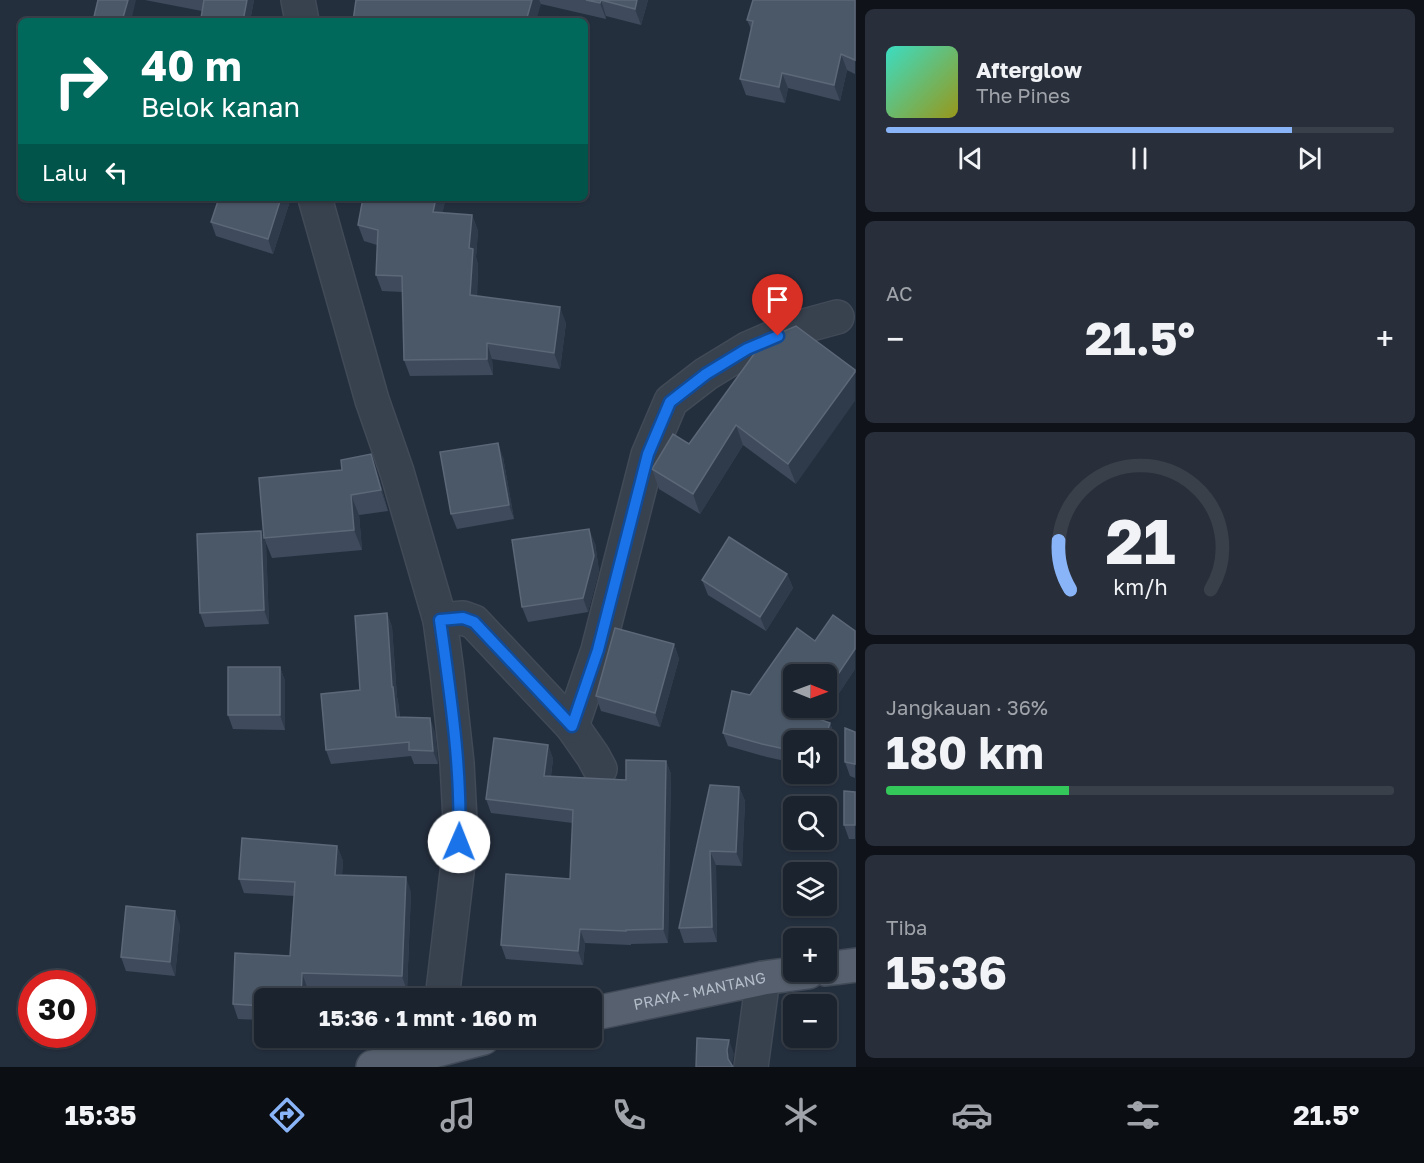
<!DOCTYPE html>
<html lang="id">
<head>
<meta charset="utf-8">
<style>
	:root { --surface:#1b232e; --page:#282f3a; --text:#f1f3f6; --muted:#a0a4aa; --line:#39404a; --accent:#8ab4f8 }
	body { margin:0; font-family:"Golos Text",sans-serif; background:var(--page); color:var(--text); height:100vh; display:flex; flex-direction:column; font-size:22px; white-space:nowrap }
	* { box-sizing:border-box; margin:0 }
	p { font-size:20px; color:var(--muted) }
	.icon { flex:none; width:33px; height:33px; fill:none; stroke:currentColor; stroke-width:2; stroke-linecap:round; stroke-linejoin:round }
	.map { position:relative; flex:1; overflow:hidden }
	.details { display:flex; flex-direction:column; gap:9px; padding:9px; background:#0f1319; width:568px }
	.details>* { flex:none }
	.banner { position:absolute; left:18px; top:18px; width:570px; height:183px; border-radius:9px; box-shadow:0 2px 4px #0004,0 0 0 2px var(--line); background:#00695c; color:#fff; overflow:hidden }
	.needle { width:39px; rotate:91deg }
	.buttons { position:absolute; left:783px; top:664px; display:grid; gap:12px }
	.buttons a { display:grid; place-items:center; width:54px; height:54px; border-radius:9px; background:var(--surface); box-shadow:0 2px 4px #0004,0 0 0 2px var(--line); font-size:30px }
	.speed { position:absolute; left:18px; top:970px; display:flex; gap:12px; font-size:30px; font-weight:700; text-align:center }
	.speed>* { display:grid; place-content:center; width:78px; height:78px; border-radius:50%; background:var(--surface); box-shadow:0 2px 4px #0004,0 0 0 2px var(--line); line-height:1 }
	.speed .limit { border:9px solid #d22; background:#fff; color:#111 }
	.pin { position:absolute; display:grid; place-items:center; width:51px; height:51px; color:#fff; margin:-62px -26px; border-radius:50% 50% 50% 0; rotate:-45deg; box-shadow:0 0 6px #0007 }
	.pin .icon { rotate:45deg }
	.me { position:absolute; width:66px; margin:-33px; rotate:1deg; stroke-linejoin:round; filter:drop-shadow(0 0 4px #0008) }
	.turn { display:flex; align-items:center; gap:21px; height:126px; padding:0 24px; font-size:27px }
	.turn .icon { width:78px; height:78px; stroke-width:2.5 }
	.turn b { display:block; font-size:42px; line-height:51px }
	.then { display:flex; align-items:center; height:57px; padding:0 24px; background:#0003; gap:12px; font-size:22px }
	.big { font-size:45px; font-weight:700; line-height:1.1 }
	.details .widget { flex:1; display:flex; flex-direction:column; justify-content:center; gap:9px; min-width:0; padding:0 21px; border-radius:9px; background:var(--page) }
	.details .dial { align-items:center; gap:0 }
	.dial svg { height:156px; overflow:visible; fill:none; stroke:var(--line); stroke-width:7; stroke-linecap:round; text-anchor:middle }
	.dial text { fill:var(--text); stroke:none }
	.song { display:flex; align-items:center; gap:18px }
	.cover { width:72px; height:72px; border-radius:9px; background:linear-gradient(135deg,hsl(170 70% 55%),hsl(60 70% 35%)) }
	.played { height:6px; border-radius:3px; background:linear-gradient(90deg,var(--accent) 80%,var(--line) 80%) }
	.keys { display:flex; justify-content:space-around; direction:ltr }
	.heat { display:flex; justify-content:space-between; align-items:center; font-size:33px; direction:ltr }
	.charge { height:9px; border-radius:4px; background:linear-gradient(90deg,#34c759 36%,var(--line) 0) }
	.trip { position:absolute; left:254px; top:988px; width:348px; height:60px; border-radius:9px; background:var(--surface); box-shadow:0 2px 4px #0004,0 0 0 2px var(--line); font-weight:700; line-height:60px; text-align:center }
	.menu { display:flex; height:96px; justify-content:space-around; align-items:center; background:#0b0e12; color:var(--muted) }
	.menu .icon { width:42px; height:42px }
	.menu .selected { color:var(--accent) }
	.menu b { font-size:27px; color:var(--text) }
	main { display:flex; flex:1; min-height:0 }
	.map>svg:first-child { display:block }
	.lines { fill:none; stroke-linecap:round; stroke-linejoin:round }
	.minor-casing { stroke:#414a57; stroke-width:36 }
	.major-casing { stroke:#414a57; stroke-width:36 }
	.minor { stroke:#38414e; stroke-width:33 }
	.major { stroke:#56606e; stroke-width:33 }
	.wall { fill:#3f4b5c }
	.shaded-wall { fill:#2f3b4b }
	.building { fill:#4b5868; stroke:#5c6777; stroke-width:1.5 }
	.route-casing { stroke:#114b97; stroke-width:15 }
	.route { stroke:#1a73e8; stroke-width:10 }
	.labels { text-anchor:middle; stroke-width:6; stroke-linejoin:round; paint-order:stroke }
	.street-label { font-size:15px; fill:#b4bcc9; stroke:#1d2633 }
</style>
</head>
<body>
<main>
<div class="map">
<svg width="856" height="1067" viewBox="0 0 856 1067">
	<rect width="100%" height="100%" fill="#242f3e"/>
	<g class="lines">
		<defs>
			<g id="minor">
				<path d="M298,0L302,21"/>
				<path d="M315,198L372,400L397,472L440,620L447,672L457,763L460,820L458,864L442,999"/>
				<path d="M440,620L463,618L474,622L572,726L593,756L600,769"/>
				<path d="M572,726L598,650L648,455L671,401L706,374L747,349L793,329L837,317"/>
				<path d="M751,1067L763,978"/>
			</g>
			<g id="major">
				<path d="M826,969L856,965"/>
				<path id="s1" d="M591,1014L763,978L808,972"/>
				<path d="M373,1067L483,1038"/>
			</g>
		</defs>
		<use href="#minor" class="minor-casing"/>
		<use href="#major" class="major-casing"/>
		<use href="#minor" class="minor"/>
		<use href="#major" class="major"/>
	</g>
	<g class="wall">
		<path d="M145,0H254L250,21H203L201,18L202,11Z"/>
		<path d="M356,0H648L641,25L606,16V19L541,4Z"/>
		<path d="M855,0V74L847,70L840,101L788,88L785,103L746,95L740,79L751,29L747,20Z"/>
		<path d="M446,198L442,213L472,215L478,231L476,257L478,265L477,296L566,323L560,369L492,359L493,375L410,376L404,360L403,292L382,291L376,275L377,245L364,241L358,225Z"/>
		<path d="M290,201L273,254L216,236L211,222Z"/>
		<path d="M765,339L796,484L743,445L700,514L659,489L652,469L689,444Z"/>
		<path d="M503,457L514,519L457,529L451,514Z"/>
		<path d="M378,475L388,511L359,515L362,550L272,558L264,538Z"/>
		<path d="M261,531L266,545L269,624L205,627L200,613Z"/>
		<path d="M595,543L599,571L588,612L528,622L522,607Z"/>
		<path d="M787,574L793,588L766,631L708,595L702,580Z"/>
		<path d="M387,613L392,627L397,697L398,701L400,717L435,732L438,764H414L411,756L331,764L326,750L360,690Z"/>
		<path d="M674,644L679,659L660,727L601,711L596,696Z"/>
		<path d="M280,667L285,681V730L233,729L228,715Z"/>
		<path d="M855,669L821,720L830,723L835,737L826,762V741H794V763L767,757L728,746L723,733L750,695Z"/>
		<path d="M855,732V778L850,776L845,762Z"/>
		<path d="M548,745L553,759L551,776L626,780L666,761L671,774L668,943L631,944V945L585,943L583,965L506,959L501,945L570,879L573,823L491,813L486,799Z"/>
		<path d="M710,785L739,787L745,801L742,866L716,865L717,942L684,943L679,928Z"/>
		<path d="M855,792V839H849L844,825Z"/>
		<path d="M337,846L343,861L342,875L411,892L407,991L307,987V999H264V1020L238,1019L233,1004L290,956L294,896L244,893L239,879Z"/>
		<path d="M180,925L175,976L126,971L121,957Z"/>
	</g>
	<g class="shaded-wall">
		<path d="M128,0H136L131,21H122Z"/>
		<path d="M247,0H254L250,21H243Z"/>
		<path d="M532,0H539L541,4L536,21H526Z"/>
		<path d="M601,0L606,16V19L600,3Z"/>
		<path d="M637,0H648L641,25L635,9Z"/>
		<path d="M841,54L847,70L840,101L834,85Z"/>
		<path d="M782,73L788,88L785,103L779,87Z"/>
		<path d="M281,198H289L290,201L273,254L268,239Z"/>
		<path d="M436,198H446L439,228L433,212Z"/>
		<path d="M472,215L478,231L476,257L478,265L476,311L470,295L469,248Z"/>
		<path d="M560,307L566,323L560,369L554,353Z"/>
		<path d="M487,343L492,359L493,375L487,359Z"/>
		<path d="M855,372V401L796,484L788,464Z"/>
		<path d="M736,425L743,445L700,514L693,494Z"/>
		<path d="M498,443L503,457L514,519L509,505Z"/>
		<path d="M371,454L378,475L388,511L381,490Z"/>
		<path d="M351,495L359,515L362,550L354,530Z"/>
		<path d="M589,529L595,543L599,571L588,612L583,598Z"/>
		<path d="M261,531L266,545L269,624L264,610Z"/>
		<path d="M787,574L793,588L766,631L760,617Z"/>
		<path d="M387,613L392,627L397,697L398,701L401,731L396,717L392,687Z"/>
		<path d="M674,644L679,659L660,727L655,713Z"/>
		<path d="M855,649V669L815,730L810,716L815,708H826V692Z"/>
		<path d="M280,667L285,681V730L280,715Z"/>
		<path d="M430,718L435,732L438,764L433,751Z"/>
		<path d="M830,723L835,737L826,762V741H824Z"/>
		<path d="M548,745L553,759L549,789L544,776Z"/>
		<path d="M666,761L671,774L668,943L663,929Z"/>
		<path d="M739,787L745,801L742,866L736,852Z"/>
		<path d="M337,846L343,861L341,889L335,875Z"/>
		<path d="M710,851L716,865L717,942L712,927Z"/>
		<path d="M406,877L411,892L407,991L402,976Z"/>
		<path d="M175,911L180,925L175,976L170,962Z"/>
		<path d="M580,929L585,943L583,965L578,951Z"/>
		<path d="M302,973L307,987V999H301Z"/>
		<path d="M729,1040L734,1054L732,1064L728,1059L727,1050Z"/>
	</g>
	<g class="building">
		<path d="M98,0H128L122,21H93Z"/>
		<path d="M204,0H247L243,21H221L201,18Z"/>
		<path d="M356,0H532L526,21H353Z"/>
		<path d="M586,0H637L635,9L601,0L600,3Z"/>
		<path d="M753,0H855V60L841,54L834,85L782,73L779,87L740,79L753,21L747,20Z"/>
		<path d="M219,198H281L268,239L211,222Z"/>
		<path d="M363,198H436L433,212L472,215L469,248L473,249L470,295L560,307L554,353L487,343V359L404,360L402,276L376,275L378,230L358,225Z"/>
		<path d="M796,326L855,370V372L788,464L736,425L693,494L652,469L673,434L689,444L765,339Z"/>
		<path d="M498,443L509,505L451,514L440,452Z"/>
		<path d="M371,454L381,490L351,495L354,530L264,538L259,478L342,470L341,460Z"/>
		<path d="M589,529L594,556L583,598L522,607L512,540Z"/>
		<path d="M261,531L264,610L200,613L197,534Z"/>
		<path d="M729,537L787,574L760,617L702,580Z"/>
		<path d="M387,613L392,687H393L396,717L430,718L433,751L409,750V742L326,750L321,694L360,690L355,616Z"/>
		<path d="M833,615L855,631V649L826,692V675H794V708H815L810,716L830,723L824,741H794V751L762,744L723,733L732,691L750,695L797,628L815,641Z"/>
		<path d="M615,628L674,644L655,713L596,696Z"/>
		<rect x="228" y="667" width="52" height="48"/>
		<path d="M845,728L855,732V764L845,762Z"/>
		<path d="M494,738L548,745L544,776L626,780V760L666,761L663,929L626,930V931L580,929L578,951L501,945L506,874L570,879L573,810L486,799Z"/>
		<path d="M710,785L739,787L736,852L710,851L712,927L679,928Z"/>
		<path d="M844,791L855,792V825H844Z"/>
		<path d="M242,838L337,846L335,875L406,877L402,976L302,973L301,999H264V1006L233,1004L235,953L290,956L295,882L239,879Z"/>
		<path d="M126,906L175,911L170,962L121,957Z"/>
		<path d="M697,1038L729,1040L727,1050L728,1059L733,1067H696Z"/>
	</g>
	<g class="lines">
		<defs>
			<path id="route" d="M459,842C462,768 450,693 440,620L463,618L474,622L572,726L598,650L648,454L670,402L706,374L747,349L778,336"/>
		</defs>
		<use href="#route" class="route-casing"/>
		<use href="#route" class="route"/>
	</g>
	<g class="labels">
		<g class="street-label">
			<text dy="5" stroke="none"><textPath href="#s1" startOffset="111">PRAYA - MANTANG</textPath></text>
		</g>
	</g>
</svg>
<div class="buttons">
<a><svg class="needle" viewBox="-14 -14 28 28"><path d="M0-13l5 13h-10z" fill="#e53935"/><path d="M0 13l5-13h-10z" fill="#a0a4aa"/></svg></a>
<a><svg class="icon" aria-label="sound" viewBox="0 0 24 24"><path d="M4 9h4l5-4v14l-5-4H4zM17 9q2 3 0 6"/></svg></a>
<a><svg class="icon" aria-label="search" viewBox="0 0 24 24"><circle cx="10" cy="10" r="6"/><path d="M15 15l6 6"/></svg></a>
<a><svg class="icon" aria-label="layers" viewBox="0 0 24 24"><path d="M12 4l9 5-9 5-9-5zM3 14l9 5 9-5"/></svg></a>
<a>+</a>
<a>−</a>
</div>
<div class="speed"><div class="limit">30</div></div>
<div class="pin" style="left:778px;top:336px;background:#d93025"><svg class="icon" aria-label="arrive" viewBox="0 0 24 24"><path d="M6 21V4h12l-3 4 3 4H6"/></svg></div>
<svg class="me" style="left:459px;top:842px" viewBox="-20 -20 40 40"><circle r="19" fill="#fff"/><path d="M0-13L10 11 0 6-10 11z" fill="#1a73e8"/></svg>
<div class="trip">15:36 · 1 mnt · 160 m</div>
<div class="banner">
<div class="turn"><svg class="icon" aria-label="right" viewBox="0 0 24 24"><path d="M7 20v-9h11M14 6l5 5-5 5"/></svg><div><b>40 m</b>Belok kanan</div></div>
<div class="then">Lalu<svg class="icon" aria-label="left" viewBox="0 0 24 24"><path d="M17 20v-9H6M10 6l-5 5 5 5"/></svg></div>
</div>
</div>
<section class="details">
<div class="widget">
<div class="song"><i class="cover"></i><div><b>Afterglow</b><p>The Pines</p></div></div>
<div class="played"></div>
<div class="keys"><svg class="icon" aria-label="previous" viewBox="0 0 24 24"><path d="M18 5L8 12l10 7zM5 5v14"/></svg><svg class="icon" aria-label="pause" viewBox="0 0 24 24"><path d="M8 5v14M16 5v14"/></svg><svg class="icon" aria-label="next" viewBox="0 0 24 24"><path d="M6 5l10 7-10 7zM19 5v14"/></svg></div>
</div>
<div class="widget"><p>AC</p>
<div class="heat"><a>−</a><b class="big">21.5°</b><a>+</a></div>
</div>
<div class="widget dial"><svg viewBox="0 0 100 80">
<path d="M14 69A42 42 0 1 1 86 69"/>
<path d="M14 69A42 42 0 0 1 8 44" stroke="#8ab4f8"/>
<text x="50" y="56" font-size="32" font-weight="700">21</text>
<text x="50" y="72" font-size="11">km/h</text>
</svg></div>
<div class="widget"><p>Jangkauan · 36%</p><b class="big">180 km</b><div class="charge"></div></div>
<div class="widget"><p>Tiba</p><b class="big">15:36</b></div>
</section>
</main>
<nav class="menu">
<b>15:35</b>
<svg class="icon selected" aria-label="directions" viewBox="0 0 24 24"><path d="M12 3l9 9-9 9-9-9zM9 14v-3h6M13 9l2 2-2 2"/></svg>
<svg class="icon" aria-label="music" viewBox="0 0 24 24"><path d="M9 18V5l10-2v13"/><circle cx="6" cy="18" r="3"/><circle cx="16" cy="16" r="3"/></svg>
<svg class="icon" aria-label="phone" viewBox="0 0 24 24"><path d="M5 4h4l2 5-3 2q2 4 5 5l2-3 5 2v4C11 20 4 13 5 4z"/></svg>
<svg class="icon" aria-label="climate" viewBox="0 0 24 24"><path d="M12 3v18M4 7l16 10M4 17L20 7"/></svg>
<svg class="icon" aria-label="car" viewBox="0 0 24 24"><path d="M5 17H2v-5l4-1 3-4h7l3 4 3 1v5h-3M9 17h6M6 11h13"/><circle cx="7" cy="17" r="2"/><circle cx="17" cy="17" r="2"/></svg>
<svg class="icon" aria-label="filters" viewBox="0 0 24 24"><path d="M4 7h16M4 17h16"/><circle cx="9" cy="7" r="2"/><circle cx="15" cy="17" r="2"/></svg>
<b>21.5°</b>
</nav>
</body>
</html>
